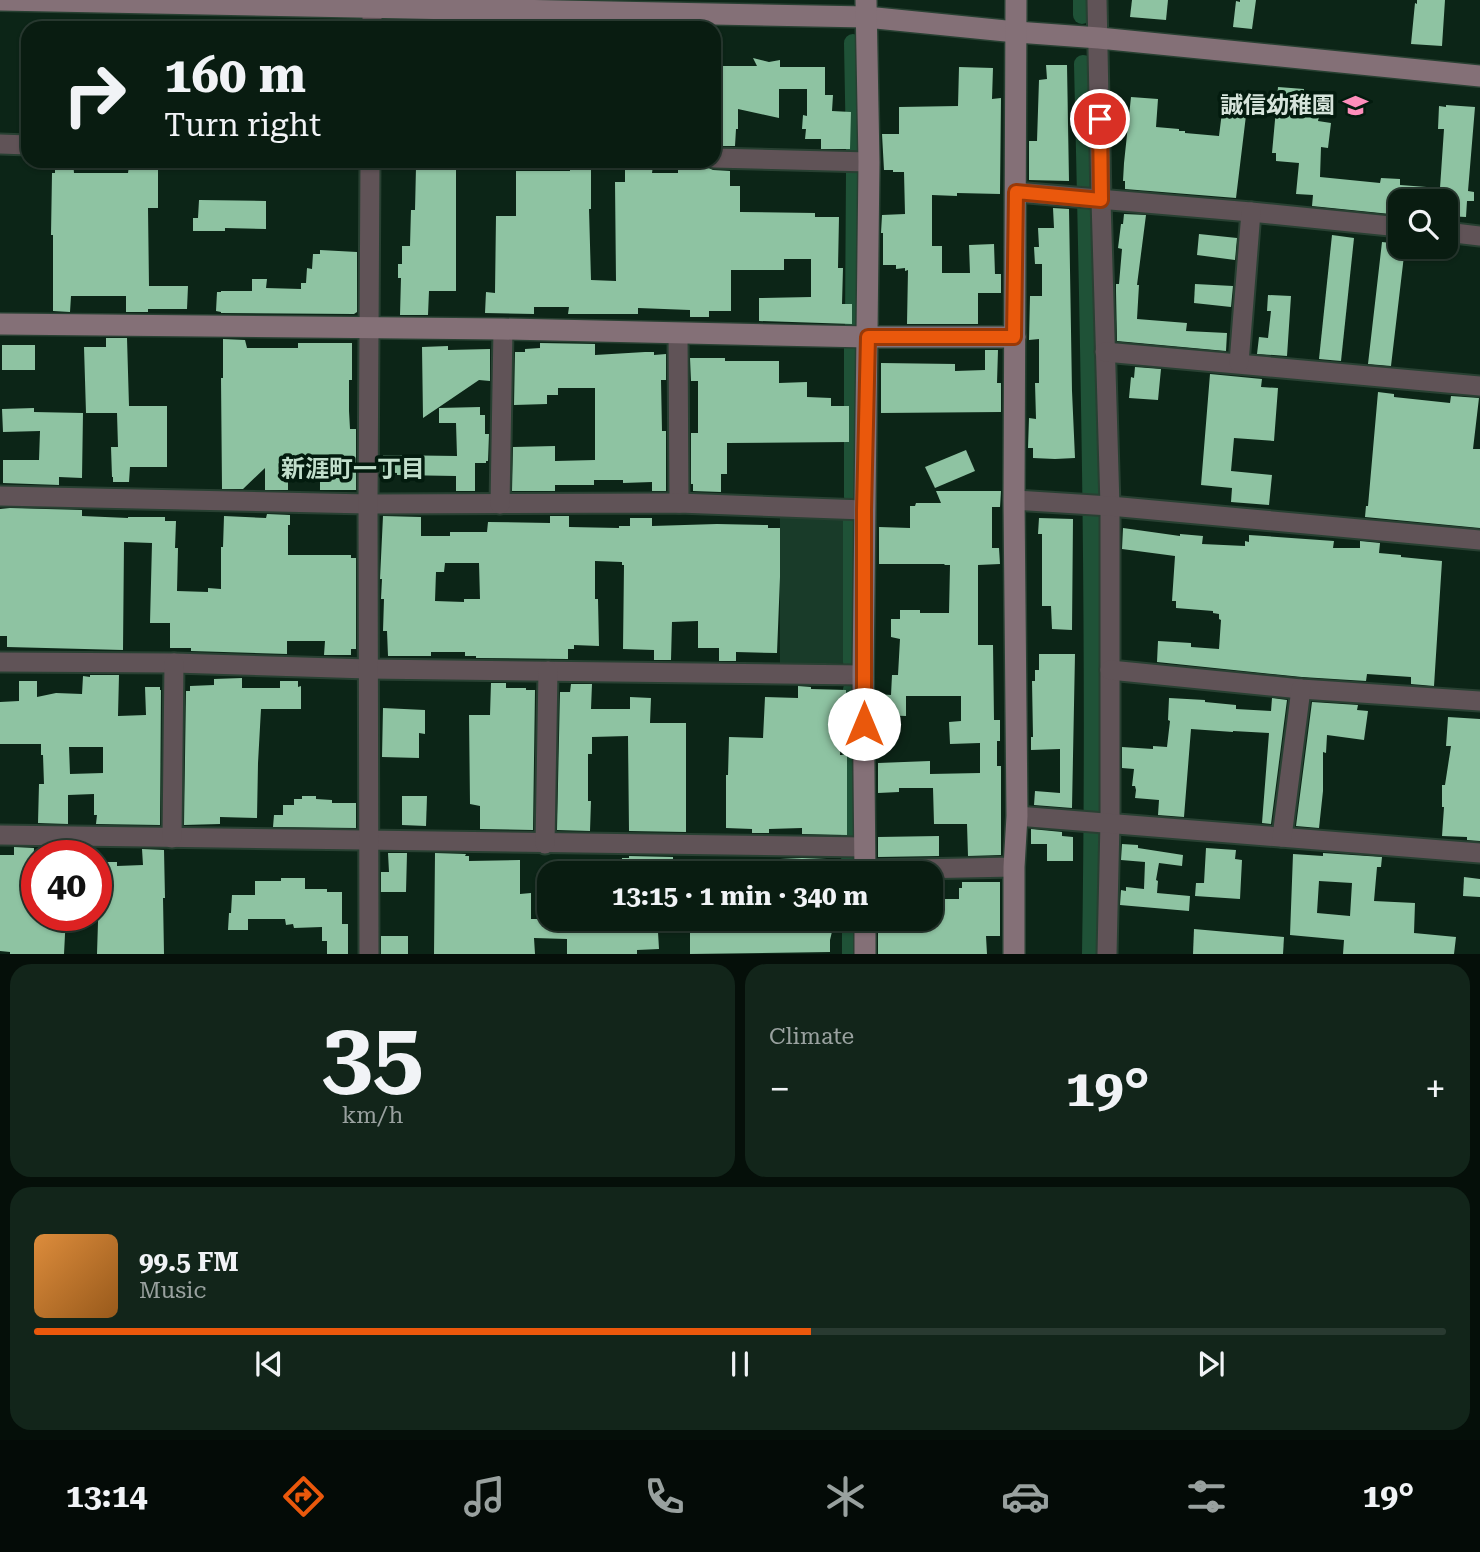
<!DOCTYPE html>
<html lang="en">
<head>
<meta charset="utf-8">
<style>
	:root { --surface:#091c11; --page:#12251a; --text:#f1f3f6; --muted:#99a19f; --line:#293a31; --accent:#ea580c }
	body { margin:0; font-family:"Roboto Serif","Noto Sans JP",serif; background:var(--page); color:var(--text); height:100vh; display:flex; flex-direction:column; font-size:26px; white-space:nowrap }
	* { box-sizing:border-box; margin:0 }
	p { font-size:23px; color:var(--muted) }
	.icon { flex:none; width:38px; height:38px; fill:none; stroke:currentColor; stroke-width:2; stroke-linecap:round; stroke-linejoin:round }
	.map { position:relative; height:954px; overflow:hidden }
	.panel { display:flex; flex-direction:column; gap:10px; padding:10px; background:#050f09; flex:1 }
	.panel>* { flex:none }
	.guide { position:absolute; left:21px; top:21px; width:700px; height:147px; border-radius:21px; box-shadow:0 2px 5px #0004,0 0 0 2px var(--line); background:#091c11; color:var(--text); overflow:hidden }
	.fabs { position:absolute; left:1388px; top:189px; display:grid; gap:14px }
	.fabs a { display:grid; place-items:center; width:70px; height:70px; border-radius:14px; background:var(--surface); box-shadow:0 2px 5px #0004,0 0 0 2px var(--line); font-size:35px }
	.speed { position:absolute; left:21px; top:840px; display:flex; gap:14px; font-size:35px; font-weight:700; text-align:center }
	.speed>* { display:grid; place-content:center; width:91px; height:91px; border-radius:50%; background:var(--surface); box-shadow:0 2px 5px #0004,0 0 0 2px var(--line); line-height:1 }
	.speed .limit { border:10px solid #d22; background:#fff; color:#111 }
	.pin { position:absolute; display:grid; place-items:center; width:60px; height:60px; color:#fff; margin:-30px; border:4px solid #fff; border-radius:50%; box-shadow:0 2px 7px #0007 }
	.me { position:absolute; width:77px; margin:-38px; rotate:0deg; stroke-linejoin:round; filter:drop-shadow(0 0 5px #0008) }
	.turn { display:flex; align-items:center; gap:24px; height:147px; padding:0 28px; font-size:32px }
	.turn .icon { width:91px; height:91px; stroke-width:2.5 }
	.turn b { display:block; font-size:49px; line-height:60px }
	.big { font-size:52px; font-weight:700; line-height:1.1 }
	.panel .card { flex:1; display:flex; flex-direction:column; justify-content:center; gap:10px; min-width:0; padding:0 24px; border-radius:21px; background:var(--page) }
	.panel .dial { align-items:center; gap:0 }
	.dial b { font-size:91px; line-height:1 }
	.song { display:flex; align-items:center; gap:21px }
	.cover { width:84px; height:84px; border-radius:10px; background:linear-gradient(135deg,hsl(30 70% 55%),hsl(30 70% 35%)) }
	.played { height:7px; border-radius:4px; background:linear-gradient(90deg,var(--accent) 55%,var(--line) 55%) }
	.keys { display:flex; justify-content:space-around; direction:ltr }
	.heat { display:flex; justify-content:space-between; align-items:center; font-size:38px; direction:ltr }
	.panel .tiles { flex:1; display:grid; gap:10px; grid-template-columns:1fr 1fr }
	.card:last-child { grid-column:span 2 }
	.trip { position:absolute; left:537px; top:861px; width:406px; height:70px; border-radius:21px; background:var(--surface); box-shadow:0 2px 5px #0004,0 0 0 2px var(--line); font-weight:700; line-height:70px; text-align:center }
	.tab-bar { display:flex; height:112px; justify-content:space-around; align-items:center; background:#040b07; color:var(--muted) }
	.tab-bar .icon { width:49px; height:49px }
	.tab-bar .selected { color:var(--accent) }
	.tab-bar b { font-size:32px; color:var(--text) }
	.map>svg:first-child { display:block }
	.green { fill:#193b29 }
	.lines { fill:none; stroke-linecap:round; stroke-linejoin:round }
	.canal { stroke:#1f5237; stroke-width:18 }
	.building { fill:#8ec3a2; fill-rule:evenodd }
	.street-casing { stroke:#284032; stroke-width:23 }
	.secondary-casing { stroke:#284032; stroke-width:24 }
	.street { stroke:#605357; stroke-width:19 }
	.secondary { stroke:#847077; stroke-width:21 }
	.route-casing { stroke:#983908; stroke-width:18 }
	.route { stroke:#ea580c; stroke-width:12 }
	.labels { text-anchor:middle; stroke-width:7; stroke-linejoin:round; paint-order:stroke }
	.poi-label { font-size:23px; font-weight:bold; fill:#d6e4db; stroke:#031b0e; text-anchor:end }
	.neighbourhood-label { font-size:24px; font-weight:bold; fill:#c1decb; stroke:#031b0e }
</style>
</head>
<body>
<div class="map">
<svg width="1480" height="954" viewBox="0 0 1480 954">
	<rect width="100%" height="100%" fill="#0c2517"/>
	<path class="green" d="M780,518H850L847,663L780,664Z"/>
	<g class="lines">
		<g class="canal">
			<path d="M1082,0V15"/>
			<path d="M853,43L855,152"/>
			<path d="M1083,64C1090,360 1096,657 1091,954"/>
			<path d="M854,325L855,171"/>
			<path d="M853,497V348"/>
			<path d="M852,662V521"/>
			<path d="M850,838L852,689"/>
			<path d="M850,860V873"/>
			<path d="M851,919V954"/>
		</g>
	</g>
	<g class="building">
		<path d="M1132,0H1168L1166,20L1130,17Z"/>
		<path d="M1240,0H1256L1252,29L1233,27L1236,1L1240,2Z"/>
		<path d="M1417,0H1445L1442,46L1411,44L1415,3L1417,4Z"/>
		<path d="M753,58L769,62L780,60V67H825V95H833L832,111L851,112L850,149H821V139H805L806,129H802L803,115L807,116V89H779V118L738,109V129H736L735,146H717L718,129H714V66H757Z"/>
		<path d="M1046,65H1067L1069,181L1029,180V141H1037L1039,80L1047,79Z"/>
		<path d="M959,67L993,68L992,99L1001,98L1000,194L957,193V196L932,195V246H942V273H970L969,245L994,244L995,274H1001V293H978V324H907L908,270L905,271V268L896,269V265H883V233H881L882,215L905,214L904,172H893V170H884L882,134H899V107L958,106Z"/>
		<path d="M1278,87L1304,89L1303,103L1321,107L1318,121L1331,123L1328,148L1321,147L1320,177L1380,183L1381,178L1400,179V185L1440,188L1444,129H1438L1439,106L1446,107V105L1475,107L1468,191L1474,192V201H1467L1466,217L1446,216V201H1400V215L1312,206L1313,195L1296,194L1299,163L1276,161V153H1272Z"/>
		<path d="M1224,96L1248,99L1236,198L1125,189V181H1123L1124,163L1131,97L1158,99L1156,127L1179,129V131H1185V133L1219,136Z"/>
		<path d="M55,161H73L74,173H128L129,166H158V208H148L149,286H188L187,309H148V312H126V296H71L70,312L53,311V235H51L52,173H55Z"/>
		<path d="M625,165L653,166L652,173H678V166H706L713,170L730,171V186H740V212L815,213V217H839L838,268H843L842,304H852V324L759,321V298L811,297V259H784V270H731V311H709V317H690V310L638,308V314H568L569,307H534V314L485,313L486,292L495,293L496,216H516V171H570V170L591,169V209H589L591,280L616,281L615,182H625Z"/>
		<path d="M416,167H456V291H429L428,315H400L401,278H398V264H402V246H410L411,210H415Z"/>
		<path d="M199,200L266,201V229L225,228V231H193V218H198Z"/>
		<path d="M1053,208L1069,209L1072,391L1075,458L1055,459L1033,458V448H1028L1029,418L1036,419L1035,383H1039V339L1029,340L1030,296H1042V264H1035L1034,247H1039L1038,228H1054Z"/>
		<path d="M1124,214L1146,215L1137,285H1139L1137,319L1187,323L1186,331L1227,333L1226,351L1117,341L1116,291V284H1119L1122,249L1118,248L1121,224H1123Z"/>
		<path d="M1199,234L1237,238L1235,260L1197,255Z"/>
		<path d="M1332,235L1354,238L1341,361L1319,359Z"/>
		<path d="M1382,242L1400,244V247H1405L1391,366L1368,364Z"/>
		<path d="M320,250L357,252V312L354,314L221,313V312L216,311L217,292H221V291H252V279H267L266,288L301,289V283H306L307,268L312,269L313,254H320Z"/>
		<path d="M1195,284L1233,286L1231,307L1194,303Z"/>
		<path d="M1268,295L1291,296L1287,356L1257,354L1259,337L1268,338L1271,311H1267Z"/>
		<path d="M106,338H127L129,406H167V467H130L129,482H113V477H112L111,447H118L117,413H86L84,347H106Z"/>
		<path d="M223,339L245,340L247,348H298V343H352V380H349V411L350,429H356V490H320V465H288V490H265V468L243,489H222L221,378H223Z"/>
		<path d="M540,343L595,344V355L645,352H654V355L666,354V380H661L662,431H666V491H652V482L623,483V480H594V485H555V491H512L513,447L555,446V461L595,460V388H558V395H547V404L514,405L515,352H525V349L540,348Z"/>
		<rect x="2" y="345" width="33" height="25"/>
		<path d="M448,346V350L490,349V381L479,380L423,418L422,347Z"/>
		<path d="M985,350H998L997,383H1001V412L881,413V363L955,364V371L985,370Z"/>
		<path d="M690,358H725V361H779V383L807,382V397L831,398V406H849V442L727,443V474H721V492L693,491V484H691V433H698V381H691Z"/>
		<path d="M1135,367L1161,369L1158,400L1129,398L1131,377L1134,378Z"/>
		<path d="M1210,374L1262,379L1261,387L1278,388L1274,441L1234,438L1231,471L1272,475L1269,505L1231,502L1232,488L1201,485Z"/>
		<path d="M1378,392L1394,394V397L1450,403L1451,396L1479,398L1473,449H1480V528L1365,517L1366,506H1368Z"/>
		<path d="M480,407V415H485V434H489L488,461H486V463H475V491H456V476L397,475V473L383,472V455L457,456L456,423H439V408Z"/>
		<path d="M34,408V412L83,413L82,478L59,477V485L3,483V460H39L40,431L3,432L2,409Z"/>
		<path d="M966,450L975,471L935,488L925,467Z"/>
		<path d="M936,491H1001L1000,507H992V548H999L1000,564L978,565V645H993L994,720H1000V741H997V766H1001V855L968,856L967,824H934L933,788H899V792L878,793V763L930,761V774L980,773V743L950,744L949,722L961,721V696H906V716L877,715L876,694L891,695L892,675H898L900,639L891,637V619H900V610H920V613H949L950,565H945L944,564H879V527L910,528V506H915L916,503H941Z"/>
		<path d="M10,508L82,510V516L128,518V517H165V521H176L175,548H178L177,591L208,592V588L221,589V547H223L224,516L266,518L267,514L290,515V525H288V555H351V558H356V649H351V655H324L325,641H287V654L191,651V648H170V623H150L152,543L124,542L123,650L7,647V636H0V509Z"/>
		<path d="M383,516L421,517V536H450V532H487L488,522L550,523V516H569V527L619,528V526H630V518H652V526L717,524L768,525V528H780V577L777,653L736,652V661H719V648H698V621L672,622L671,660H654V650L623,649L624,565H622V562L595,561V599H598L599,646L574,645V649H568V659L476,658V656H465V652H431V656H388L387,631H383L384,599H381L382,579H380ZM445,563H479L480,599H464V602L435,601L436,572H444Z"/>
		<path d="M1039,518L1073,519L1072,630L1052,629L1051,606H1042V534H1038Z"/>
		<path d="M1123,528L1180,536V534L1203,536L1202,544L1245,546V541L1249,542V535L1334,541L1333,548H1360V541L1380,543L1379,553L1401,555V557L1442,561L1434,686L1411,684V677L1367,674L1366,681L1302,677L1157,662L1158,641L1191,643V647L1219,649L1221,620L1219,619V614L1213,613V611L1176,608V601H1172L1175,556L1122,549Z"/>
		<path d="M1039,654H1075L1072,808L1034,805L1035,791L1060,793V749L1031,750V737H1033L1032,681H1035V670H1039Z"/>
		<path d="M90,675H119L118,716L146,715L145,687H160V690H161L160,825L96,824L97,815H94V794L68,795V824L38,823L39,784H44L43,755H41V744H0V702L19,701V681H37V697L56,693L82,694L83,676L90,677ZM69,747H103V773L70,774Z"/>
		<path d="M242,678V688H280V681H298V687L301,686V709H261L258,763L257,818L220,817V824L184,825L186,691H190V686L214,685V679Z"/>
		<path d="M491,683H506V688H526V690H535L533,830L480,829V806L470,804L469,715H490Z"/>
		<path d="M571,684H592L591,709H630V697L651,698L650,723H686V832L629,831L628,736L592,737V754H588V801H591L590,831L557,830L560,692H570Z"/>
		<path d="M798,686L811,687V689L846,690V710H842L840,755H847V835L802,834V828L769,829V833H752V829L726,828V775H728L729,737L763,738L765,697L798,698Z"/>
		<path d="M1169,698L1205,700V702L1236,705V709L1271,711L1272,698L1287,700L1271,824L1262,823L1269,733L1233,731V732L1191,729L1184,817L1158,815L1159,800L1135,798L1136,790L1135,786H1132L1134,769L1122,768V747L1153,749V746L1167,747L1170,721L1168,720Z"/>
		<path d="M1312,702L1358,705L1357,710L1368,711L1364,740L1327,735L1326,753L1323,752V791L1319,828L1296,826Z"/>
		<path d="M383,708L425,710V734L419,733V758L382,757Z"/>
		<path d="M1448,717L1480,719V841L1467,840V837L1442,836L1444,807H1442V785H1445L1451,746H1446Z"/>
		<path d="M302,796H316V799L332,800V803H356V828L273,827L274,815H283V805H294V799H302Z"/>
		<path d="M402,796H427L426,826L402,825Z"/>
		<path d="M1031,829L1062,832V836L1073,837V861H1047V844H1031Z"/>
		<path d="M939,836V856L878,857V837Z"/>
		<path d="M1122,844L1138,845V848L1183,855L1182,866L1159,863L1156,880L1158,881L1157,893L1190,896L1189,911L1120,905L1121,890L1126,891V887L1144,889L1145,862L1121,860Z"/>
		<path d="M14,847L34,848L32,915H66L64,954H10V952L0,951V855H14Z"/>
		<path d="M1206,848L1236,850L1235,859L1242,860L1240,899L1195,896L1196,883H1204Z"/>
		<path d="M142,849L164,850L165,898H163L164,954H97L99,890H96V862H117V866L143,865Z"/>
		<path d="M388,853H407L406,892H381V872H389Z"/>
		<path d="M435,853L466,854L465,856H469V861L520,860V894L531,893V919H835L830,940V952L690,954V932H658L659,949L637,950V954H567V939L534,938L535,954H434Z"/>
		<path d="M1323,853L1382,857L1381,867H1377L1374,901L1415,903L1414,933L1456,937L1454,954H1343L1344,940L1290,935L1293,854L1323,856ZM1319,881L1352,883L1350,916L1317,913Z"/>
		<path d="M629,856L673,857V873H622V858H629Z"/>
		<path d="M802,858L827,859L826,873H779L780,859Z"/>
		<path d="M1464,877L1480,879V897L1463,896Z"/>
		<path d="M281,878H305V889H327V892H342V924H348V954H327V941H322V927L294,928L293,924L286,925L285,919H248V930H228L229,913H231L232,895H255V881H281Z"/>
		<path d="M962,882H1000V936H986L987,954H878V929L931,928V899H959V888H962Z"/>
		<path d="M1194,929L1284,937L1283,954H1193Z"/>
		<rect x="381" y="936" width="27" height="18"/>
	</g>
	<g class="lines">
		<defs>
			<g id="street">
				<path d="M1097,0L1101,200L1110,506V822L1107,954"/>
				<path d="M372,28V7"/>
				<path d="M0,144L28,145"/>
				<path d="M714,158L869,162"/>
				<path d="M1016,192L1251,212L1400,227"/>
				<path d="M1446,232L1480,236"/>
				<path d="M678,333L679,503"/>
				<path d="M1105,352L1480,386"/>
				<path d="M1239,363L1251,212"/>
				<path d="M0,496L368,504L679,503L864,510"/>
				<path d="M1014,500L1110,506L1480,540"/>
				<path d="M500,504L503,329"/>
				<path d="M0,662L174,663L368,669L863,675"/>
				<path d="M1110,670L1301,689L1480,701"/>
				<path d="M1017,816L1480,853"/>
				<path d="M0,835L864,847"/>
				<path d="M1282,837L1301,689"/>
				<path d="M172,838L174,663"/>
				<path d="M545,844L548,671"/>
				<path d="M865,870L1014,867"/>
				<path d="M369,954L368,504L370,161"/>
			</g>
			<g id="secondary">
				<path d="M0,0L866,17L1016,32L1099,38L1480,76"/>
				<path d="M0,324L503,329L868,337H1015"/>
				<path d="M865,873L863,675L869,162L866,0"/>
				<path d="M865,919V954"/>
				<path d="M1014,954V867L1017,816L1014,500L1016,0"/>
			</g>
		</defs>
		<use href="#street" class="street-casing"/>
		<use href="#secondary" class="secondary-casing"/>
		<use href="#street" class="street"/>
		<use href="#secondary" class="secondary"/>
	</g>
	<g class="lines">
		<defs>
			<path id="route" d="M864,724V510L868,337H1014L1016,192L1101,200L1100,119"/>
		</defs>
		<use href="#route" class="route-casing"/>
		<use href="#route" class="route"/>
	</g>
	<defs>
		<symbol id="school-bare" viewBox="-9 -9 18 18"><path d="M0-5L7-2L0 1L-7-2ZM-4 1L0 2.5L4 1V4Q0 6-4 4Z" fill="#fe8ebb" stroke="#031b0e" stroke-width="2.5" paint-order="stroke"/></symbol>
	</defs>
	<g fill-rule="evenodd">
		<use href="#school-bare" x="1338" y="88" width="35" height="35"/>
	</g>
	<g class="labels">
		<g class="poi-label">
			<text x="1335" y="113">誠信幼稚園</text>
		</g>
		<g class="neighbourhood-label">
			<text x="353" y="477">新涯町一丁目</text>
		</g>
	</g>
</svg>
<div class="fabs">
<a><svg class="icon" aria-label="search" viewBox="0 0 24 24"><circle cx="10" cy="10" r="6"/><path d="M15 15l6 6"/></svg></a>
</div>
<div class="speed"><div class="limit">40</div></div>
<div class="pin" style="left:1100px;top:119px;background:#d93025"><svg class="icon" aria-label="arrive" viewBox="0 0 24 24"><path d="M6 21V4h12l-3 4 3 4H6"/></svg></div>
<svg class="me" style="left:864px;top:724px" viewBox="-20 -20 40 40"><circle r="19" fill="#fff"/><path d="M0-13L10 11 0 6-10 11z" fill="#ea580c"/></svg>
<div class="trip">13:15 · 1 min · 340 m</div>
<div class="guide">
<div class="turn"><svg class="icon" aria-label="right" viewBox="0 0 24 24"><path d="M7 20v-9h11M14 6l5 5-5 5"/></svg><div><b>160 m</b>Turn right</div></div>
</div>
</div>
<section class="panel">
<div class="tiles">
<div class="card dial"><b>35</b><p>km/h</p></div>
<div class="card"><p>Climate</p>
<div class="heat"><a>−</a><b class="big">19°</b><a>+</a></div>
</div>
<div class="card">
<div class="song"><i class="cover"></i><div><b>99.5 FM</b><p>Music</p></div></div>
<div class="played"></div>
<div class="keys"><svg class="icon" aria-label="previous" viewBox="0 0 24 24"><path d="M18 5L8 12l10 7zM5 5v14"/></svg><svg class="icon" aria-label="pause" viewBox="0 0 24 24"><path d="M8 5v14M16 5v14"/></svg><svg class="icon" aria-label="next" viewBox="0 0 24 24"><path d="M6 5l10 7-10 7zM19 5v14"/></svg></div>
</div>
</div>
</section>
<nav class="tab-bar">
<b>13:14</b>
<svg class="icon selected" aria-label="directions" viewBox="0 0 24 24"><path d="M12 3l9 9-9 9-9-9zM9 14v-3h6M13 9l2 2-2 2"/></svg>
<svg class="icon" aria-label="music" viewBox="0 0 24 24"><path d="M9 18V5l10-2v13"/><circle cx="6" cy="18" r="3"/><circle cx="16" cy="16" r="3"/></svg>
<svg class="icon" aria-label="phone" viewBox="0 0 24 24"><path d="M5 4h4l2 5-3 2q2 4 5 5l2-3 5 2v4C11 20 4 13 5 4z"/></svg>
<svg class="icon" aria-label="climate" viewBox="0 0 24 24"><path d="M12 3v18M4 7l16 10M4 17L20 7"/></svg>
<svg class="icon" aria-label="car" viewBox="0 0 24 24"><path d="M5 17H2v-5l4-1 3-4h7l3 4 3 1v5h-3M9 17h6M6 11h13"/><circle cx="7" cy="17" r="2"/><circle cx="17" cy="17" r="2"/></svg>
<svg class="icon" aria-label="filters" viewBox="0 0 24 24"><path d="M4 7h16M4 17h16"/><circle cx="9" cy="7" r="2"/><circle cx="15" cy="17" r="2"/></svg>
<b>19°</b>
</nav>
</body>
</html>
